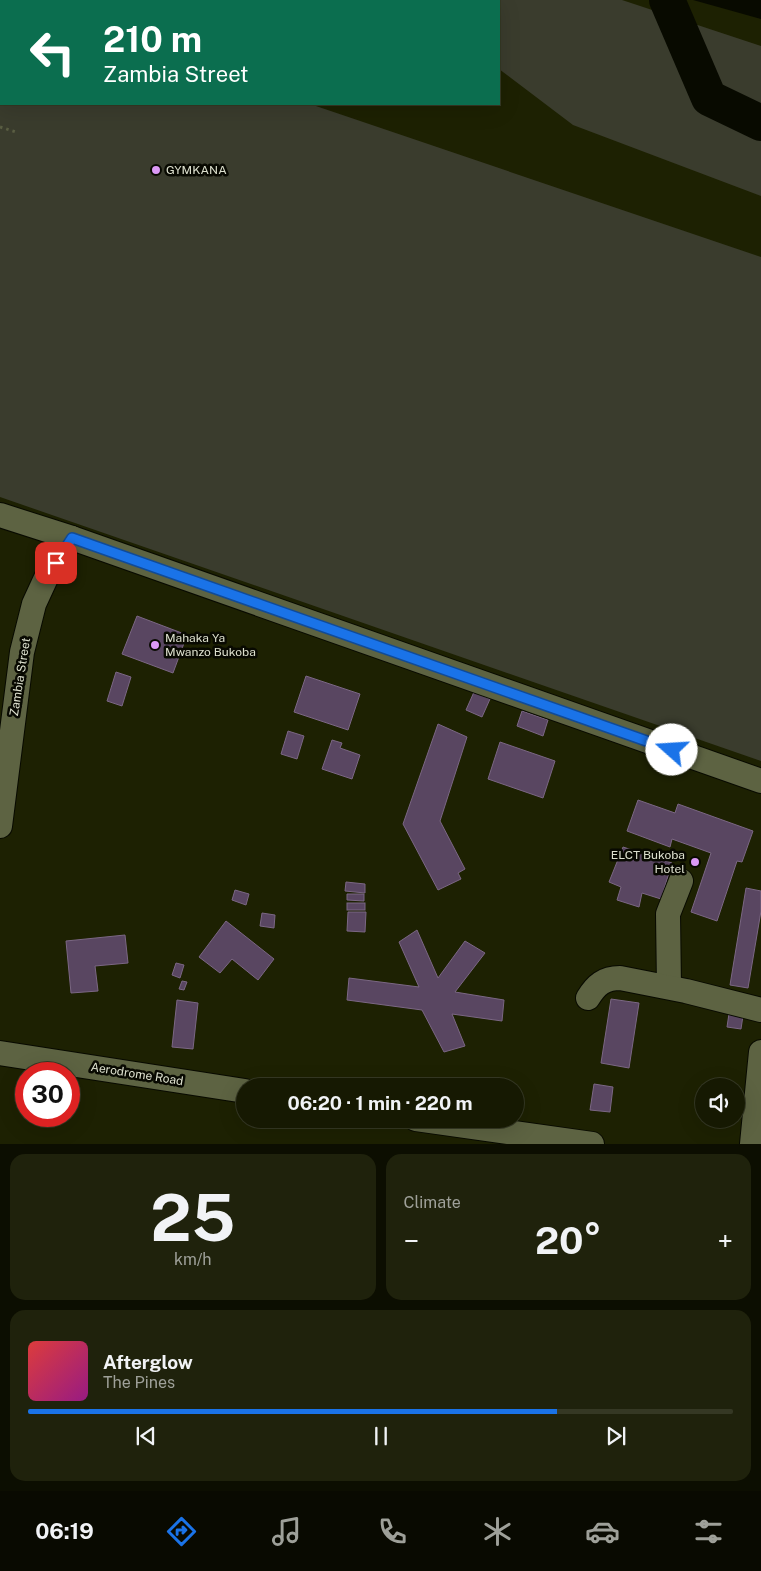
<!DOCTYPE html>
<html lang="en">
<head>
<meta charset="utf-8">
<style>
	:root { --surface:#161902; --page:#1f220c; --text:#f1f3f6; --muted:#9ea099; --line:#353824; --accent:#1a73e8 }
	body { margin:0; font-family:"Public Sans",sans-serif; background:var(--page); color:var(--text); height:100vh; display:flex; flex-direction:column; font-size:19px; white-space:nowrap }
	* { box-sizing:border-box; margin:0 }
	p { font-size:16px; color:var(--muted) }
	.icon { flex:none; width:28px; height:28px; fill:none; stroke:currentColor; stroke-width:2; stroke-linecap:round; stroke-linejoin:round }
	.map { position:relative; height:1144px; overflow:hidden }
	.details { display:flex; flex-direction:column; gap:10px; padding:10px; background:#0c0e01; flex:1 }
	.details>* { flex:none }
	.banner { position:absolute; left:0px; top:0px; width:500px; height:105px; box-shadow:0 5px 20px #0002,0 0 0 1px var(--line); background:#0b6e4f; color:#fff; overflow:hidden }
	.controls { position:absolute; left:695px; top:1078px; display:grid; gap:10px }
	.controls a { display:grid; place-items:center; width:50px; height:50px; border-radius:50%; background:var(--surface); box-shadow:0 5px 20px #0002,0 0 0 1px var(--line); font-size:25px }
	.speed { position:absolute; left:15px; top:1062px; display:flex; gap:10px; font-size:25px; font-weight:700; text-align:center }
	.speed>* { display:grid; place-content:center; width:65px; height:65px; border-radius:50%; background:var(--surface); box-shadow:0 5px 20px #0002,0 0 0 1px var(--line); line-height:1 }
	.speed .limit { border:8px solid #d22; background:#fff; color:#111 }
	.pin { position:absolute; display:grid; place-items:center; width:42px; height:42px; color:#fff; margin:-21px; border-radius:10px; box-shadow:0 2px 8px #0006 }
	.me { position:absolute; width:55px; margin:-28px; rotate:289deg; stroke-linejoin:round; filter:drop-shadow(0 0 4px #0008) }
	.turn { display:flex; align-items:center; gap:18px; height:105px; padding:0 20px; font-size:22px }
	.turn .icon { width:65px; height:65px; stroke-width:2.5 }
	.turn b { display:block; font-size:35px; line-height:42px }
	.big { font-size:38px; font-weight:700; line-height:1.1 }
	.details .tile { flex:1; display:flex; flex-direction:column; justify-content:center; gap:8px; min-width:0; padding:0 18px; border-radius:15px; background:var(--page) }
	.details .dial { align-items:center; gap:0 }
	.dial b { font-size:65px; line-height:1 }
	.song { display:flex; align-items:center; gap:15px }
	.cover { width:60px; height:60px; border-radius:8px; background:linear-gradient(135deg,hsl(0 70% 55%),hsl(310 70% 35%)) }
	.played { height:5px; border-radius:2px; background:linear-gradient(90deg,var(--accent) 75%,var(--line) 75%) }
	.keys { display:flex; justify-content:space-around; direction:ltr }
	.heat { display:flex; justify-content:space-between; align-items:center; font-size:28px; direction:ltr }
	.details .tiles { flex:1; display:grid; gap:10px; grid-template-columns:1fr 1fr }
	.tile:last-child { grid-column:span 2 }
	.trip { position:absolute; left:236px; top:1078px; width:288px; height:50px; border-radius:25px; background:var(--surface); box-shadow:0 5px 20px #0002,0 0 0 1px var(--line); font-weight:700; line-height:50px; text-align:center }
	.tabs { display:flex; height:80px; justify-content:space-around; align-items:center; background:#090a01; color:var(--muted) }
	.tabs .icon { width:35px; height:35px }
	.tabs .selected { color:var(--accent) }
	.tabs b { font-size:22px; color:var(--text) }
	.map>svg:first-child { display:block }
	.green { fill:#3a3c2d }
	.water { fill:#080a00 }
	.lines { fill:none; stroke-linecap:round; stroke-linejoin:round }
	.river { stroke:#080a00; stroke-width:36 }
	.building { fill:#594661; stroke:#7b6784 }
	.minor-casing { stroke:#080a00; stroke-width:26 }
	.path { stroke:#5a5e43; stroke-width:3; stroke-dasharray:2.5 4; stroke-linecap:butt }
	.minor { stroke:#5d6342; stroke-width:24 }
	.route-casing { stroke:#114b97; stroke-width:12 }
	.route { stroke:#1a73e8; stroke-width:9 }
	.poi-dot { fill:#db99f5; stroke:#080901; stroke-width:2 }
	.labels { text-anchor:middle; stroke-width:5; stroke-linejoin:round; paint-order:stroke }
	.poi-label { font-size:12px; fill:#dde0ce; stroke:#080901; text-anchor:start }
	.street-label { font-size:12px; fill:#dde0ce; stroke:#080901 }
</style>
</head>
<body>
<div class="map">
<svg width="761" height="1144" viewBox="0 0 761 1144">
	<rect width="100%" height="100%" fill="#1d2102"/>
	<g class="green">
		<path d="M0,0L8,1H1V104H310L761,257V761L0,497Z"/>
		<path d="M410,0H622L761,46V196L573,125L499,69V1Z"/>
	</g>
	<path class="water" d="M693,0H761V19Z"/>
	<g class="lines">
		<path class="river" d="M667,0L709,98L761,123"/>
	</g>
	<g class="building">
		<path d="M137,616L187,635L173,673L122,654Z"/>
		<path d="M116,672L131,677L122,706L107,701Z"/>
		<path d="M306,676L360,694L348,730L294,712Z"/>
		<path d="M474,692L490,699L482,717L466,710Z"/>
		<path d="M522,711L548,720L543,736L517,726Z"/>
		<path d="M438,724L467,737L440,821L465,869L458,873L461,879L438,890L403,824Z"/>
		<path d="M288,731L304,736L297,759L281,754Z"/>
		<path d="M332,740L342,743L340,748L360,755L352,779L322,769Z"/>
		<path d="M500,742L555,761L543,798L488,779Z"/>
		<path d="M638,800L675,813L678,804L753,831L742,862L737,861L717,921L691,912L711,853L672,839L670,847L627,831Z"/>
		<path d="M623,847L672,863L661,899L642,893L639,907L617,900L621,887L609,882Z"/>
		<path d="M346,882L365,884V893L345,891Z"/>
		<path d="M746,888L761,891V911L748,988L730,985Z"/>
		<path d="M235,890L249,894L246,905L232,900Z"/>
		<path d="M347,894H364V901L347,900Z"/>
		<rect x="347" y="903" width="18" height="7"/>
		<path d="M348,912H366L365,932L347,931Z"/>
		<path d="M262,913L275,915L274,928L260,926Z"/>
		<path d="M226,921L274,959L258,980L232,959L220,973L199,957Z"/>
		<path d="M417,930L438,978L465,941L485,953L455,992L504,1000L502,1021L452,1014L465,1046L444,1052L422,1010L347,1000L349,978L419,987L399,942Z"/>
		<path d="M125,935L128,963L95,966L98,991L71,993L66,941Z"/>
		<path d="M176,963L184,965L180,978L172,975Z"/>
		<path d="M182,981L187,982L184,990L179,989Z"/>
		<path d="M611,999L639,1003L629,1068L601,1063Z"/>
		<path d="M177,1000L198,1003L193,1049L172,1047Z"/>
		<path d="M730,1007L744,1009L741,1029L727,1027Z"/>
		<path d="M594,1084L613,1087L610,1112L590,1110Z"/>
	</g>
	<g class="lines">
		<defs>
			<g id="minor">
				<path d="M0,515L72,538L761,781"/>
				<path d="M0,826L22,652L34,604L46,578L72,538"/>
				<path d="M669,987L668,914L681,881"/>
				<path d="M588,998C596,985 604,978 620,978L686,991L761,1010"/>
				<path d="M0,1053L245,1091"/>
				<path d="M416,1119L592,1144"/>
				<path d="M752,1144L761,1052"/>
			</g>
		</defs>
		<use href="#minor" class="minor-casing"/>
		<path class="path" d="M0,127L16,132"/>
		<use href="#minor" class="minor"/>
	</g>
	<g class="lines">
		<defs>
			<path id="route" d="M56,563L72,538L672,750"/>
		</defs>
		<use href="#route" class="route-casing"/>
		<use href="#route" class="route"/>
	</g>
	<g class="poi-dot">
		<circle cx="156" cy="170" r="5"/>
		<circle cx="155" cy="645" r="5"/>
		<circle cx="695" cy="862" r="5"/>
	</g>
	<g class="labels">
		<g class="poi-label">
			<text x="166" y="174">GYMKANA</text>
			<text x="165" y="642">Mahaka Ya<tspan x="165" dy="14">Mwanzo Bukoba</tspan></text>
			<text x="685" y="859" text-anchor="end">ELCT Bukoba<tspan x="685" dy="14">Hotel</tspan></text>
		</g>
		<g class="street-label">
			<text transform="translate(20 677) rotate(-81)" y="4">Zambia Street</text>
			<text transform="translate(137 1074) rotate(9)" y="4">Aerodrome Road</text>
		</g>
	</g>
</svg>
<div class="controls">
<a><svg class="icon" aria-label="sound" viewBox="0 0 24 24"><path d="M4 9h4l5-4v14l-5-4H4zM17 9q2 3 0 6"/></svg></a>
</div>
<div class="speed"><div class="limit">30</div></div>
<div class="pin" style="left:56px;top:563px;background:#d93025"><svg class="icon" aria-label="arrive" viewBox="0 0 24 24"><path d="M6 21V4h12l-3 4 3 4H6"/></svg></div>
<svg class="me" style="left:672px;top:750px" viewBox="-20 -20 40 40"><circle r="19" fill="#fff"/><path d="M0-13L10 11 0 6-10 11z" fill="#1a73e8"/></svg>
<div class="trip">06:20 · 1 min · 220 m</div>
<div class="banner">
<div class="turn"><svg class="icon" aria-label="left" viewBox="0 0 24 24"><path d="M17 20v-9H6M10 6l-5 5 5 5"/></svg><div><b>210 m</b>Zambia Street</div></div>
</div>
</div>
<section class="details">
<div class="tiles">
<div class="tile dial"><b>25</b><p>km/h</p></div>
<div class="tile"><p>Climate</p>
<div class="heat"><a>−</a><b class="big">20°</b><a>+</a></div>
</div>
<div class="tile">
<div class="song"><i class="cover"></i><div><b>Afterglow</b><p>The Pines</p></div></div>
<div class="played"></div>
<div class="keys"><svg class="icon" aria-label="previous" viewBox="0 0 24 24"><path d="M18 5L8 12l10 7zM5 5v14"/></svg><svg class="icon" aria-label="pause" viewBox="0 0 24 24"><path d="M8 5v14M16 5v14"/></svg><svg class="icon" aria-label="next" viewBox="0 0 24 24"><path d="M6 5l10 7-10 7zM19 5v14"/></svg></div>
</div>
</div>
</section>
<nav class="tabs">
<b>06:19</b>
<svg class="icon selected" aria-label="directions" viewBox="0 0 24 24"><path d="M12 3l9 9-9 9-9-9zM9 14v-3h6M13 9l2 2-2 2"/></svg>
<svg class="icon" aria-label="music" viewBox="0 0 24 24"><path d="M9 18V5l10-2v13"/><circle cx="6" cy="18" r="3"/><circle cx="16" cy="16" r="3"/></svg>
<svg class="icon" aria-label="phone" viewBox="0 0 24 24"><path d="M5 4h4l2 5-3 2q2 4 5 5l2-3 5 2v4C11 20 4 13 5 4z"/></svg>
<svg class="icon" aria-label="climate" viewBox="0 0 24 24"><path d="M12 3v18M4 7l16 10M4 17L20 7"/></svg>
<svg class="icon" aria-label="car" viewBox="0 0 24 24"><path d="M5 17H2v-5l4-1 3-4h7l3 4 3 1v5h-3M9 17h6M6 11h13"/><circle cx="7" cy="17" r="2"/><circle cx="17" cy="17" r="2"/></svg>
<svg class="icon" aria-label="filters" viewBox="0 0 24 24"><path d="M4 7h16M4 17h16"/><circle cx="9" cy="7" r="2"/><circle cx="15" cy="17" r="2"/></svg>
</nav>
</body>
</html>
